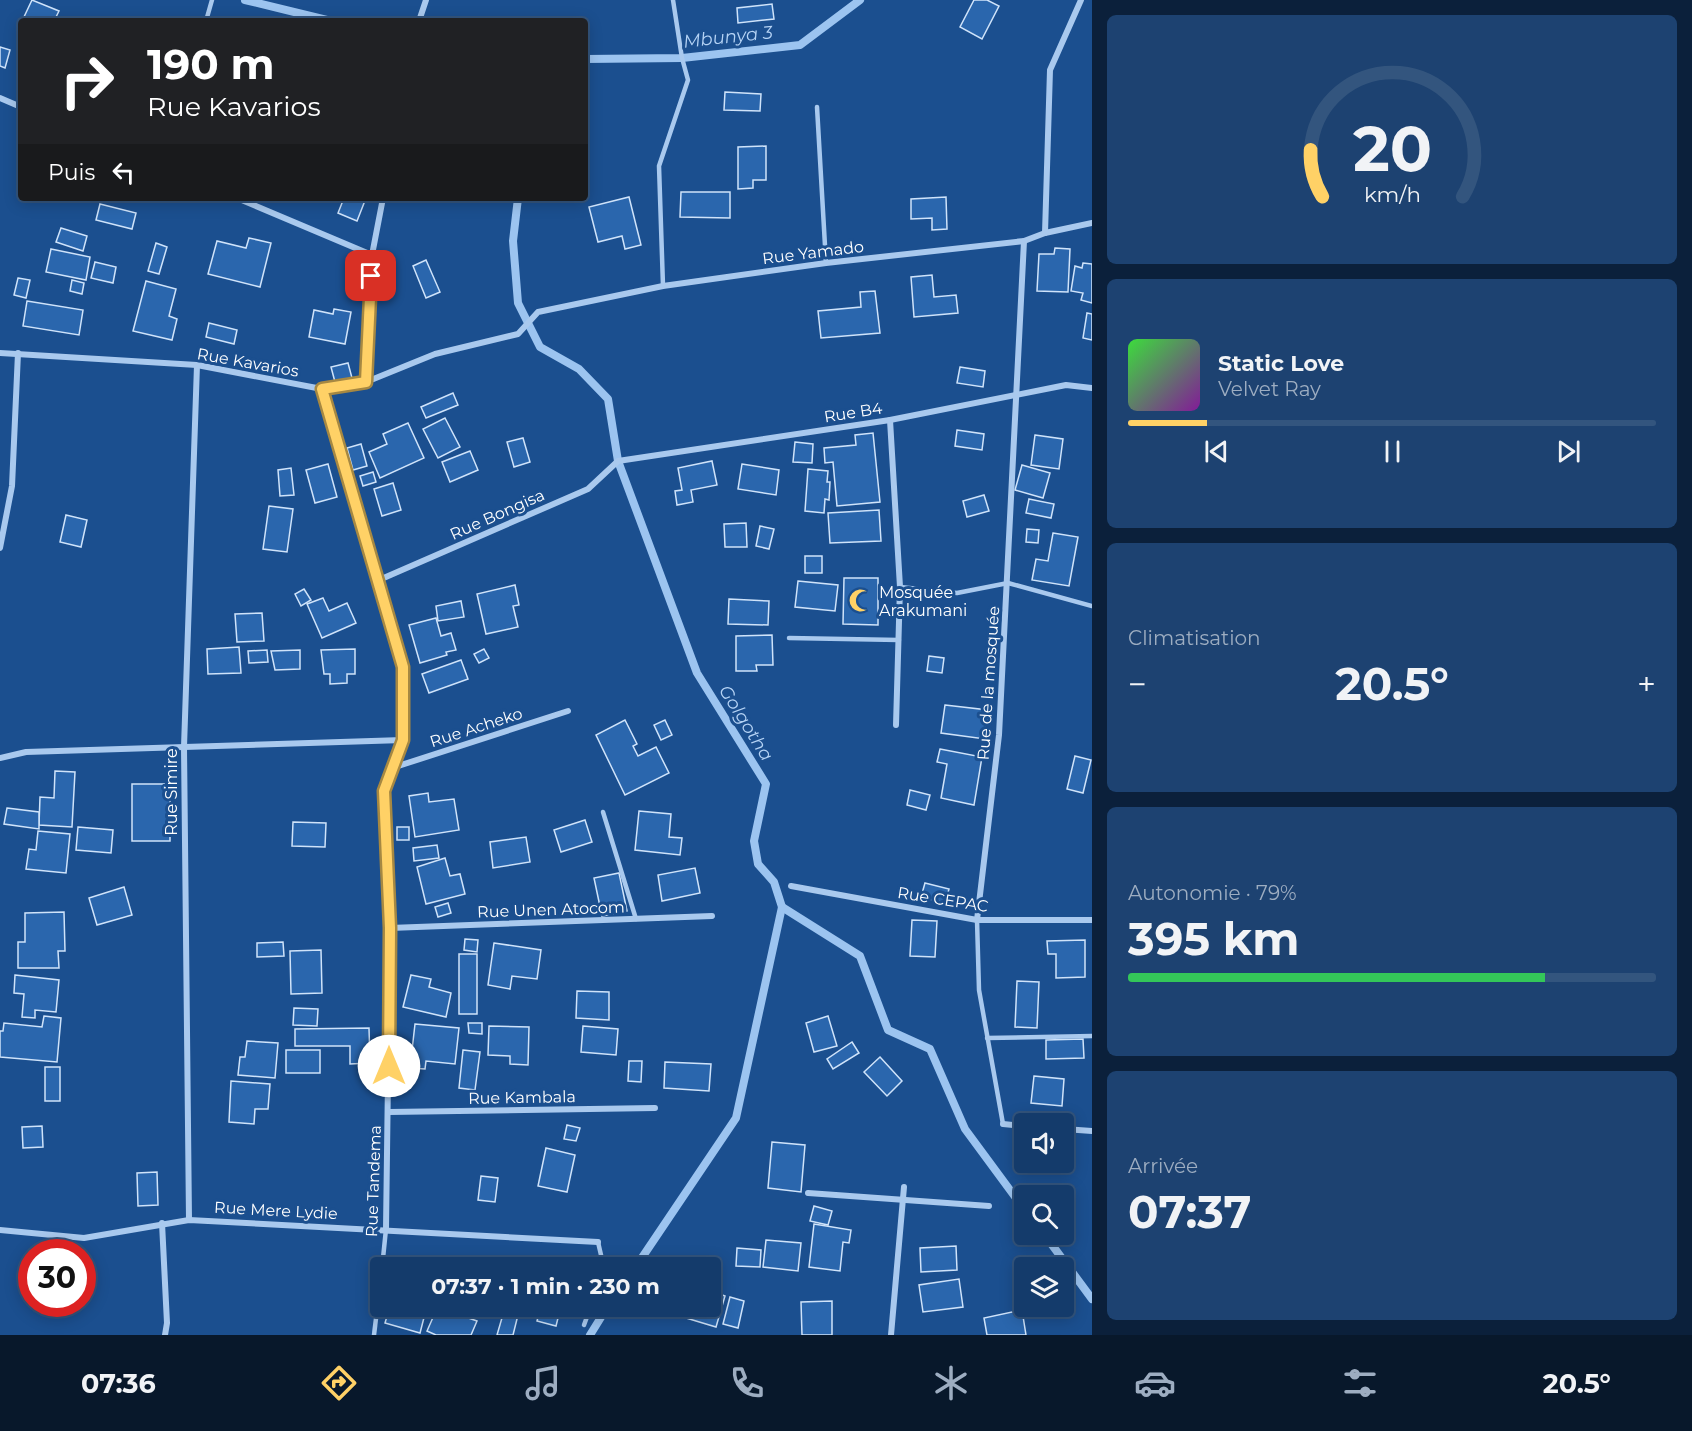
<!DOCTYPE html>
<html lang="fr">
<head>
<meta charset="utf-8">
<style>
	:root { --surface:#143b6b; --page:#1d4271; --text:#f1f3f6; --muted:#9dadc1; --line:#33557e; --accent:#ffd166 }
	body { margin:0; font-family:Montserrat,sans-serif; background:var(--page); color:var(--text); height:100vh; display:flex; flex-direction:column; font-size:22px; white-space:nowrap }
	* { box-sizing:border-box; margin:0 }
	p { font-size:20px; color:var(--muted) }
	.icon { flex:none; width:33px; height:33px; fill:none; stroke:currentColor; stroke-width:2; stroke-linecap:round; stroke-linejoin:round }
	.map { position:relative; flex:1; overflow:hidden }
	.sheet { display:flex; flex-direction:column; gap:15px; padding:15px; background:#0b203b; width:600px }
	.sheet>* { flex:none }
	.banner { position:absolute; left:18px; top:18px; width:570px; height:183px; border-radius:6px; box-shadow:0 3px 15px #0003,0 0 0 2px var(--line); background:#202124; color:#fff; overflow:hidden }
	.buttons { position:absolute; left:1014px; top:1113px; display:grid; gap:12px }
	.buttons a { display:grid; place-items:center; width:60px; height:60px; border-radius:6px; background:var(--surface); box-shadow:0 3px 15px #0003,0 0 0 2px var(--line); font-size:30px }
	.speed { position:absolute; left:18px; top:1239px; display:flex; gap:12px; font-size:30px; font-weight:700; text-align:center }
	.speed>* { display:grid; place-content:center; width:78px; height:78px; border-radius:50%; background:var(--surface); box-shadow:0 3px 15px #0003,0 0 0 2px var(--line); line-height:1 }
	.speed .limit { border:9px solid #d22; background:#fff; color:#111 }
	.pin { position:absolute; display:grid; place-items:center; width:51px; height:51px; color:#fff; margin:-26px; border-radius:12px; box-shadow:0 3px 9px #0006 }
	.me { position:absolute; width:66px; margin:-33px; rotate:0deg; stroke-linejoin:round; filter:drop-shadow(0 0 4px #0008) }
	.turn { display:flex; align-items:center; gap:21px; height:126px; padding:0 30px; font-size:27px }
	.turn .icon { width:78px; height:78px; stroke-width:2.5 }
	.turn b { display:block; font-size:42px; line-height:51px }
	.then { display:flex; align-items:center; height:57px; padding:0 30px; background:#0003; gap:12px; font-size:22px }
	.big { font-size:45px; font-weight:700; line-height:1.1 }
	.sheet .widget { flex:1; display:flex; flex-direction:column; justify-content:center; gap:9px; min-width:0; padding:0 21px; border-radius:9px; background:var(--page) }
	.sheet .dial { align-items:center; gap:0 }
	.dial svg { height:156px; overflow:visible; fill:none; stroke:var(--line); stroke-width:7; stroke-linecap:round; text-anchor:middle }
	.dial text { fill:var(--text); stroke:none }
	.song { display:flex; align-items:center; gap:18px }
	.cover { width:72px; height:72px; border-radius:9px; background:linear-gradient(135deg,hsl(120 70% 55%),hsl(290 70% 35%)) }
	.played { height:6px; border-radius:3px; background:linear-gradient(90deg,var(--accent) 15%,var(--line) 15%) }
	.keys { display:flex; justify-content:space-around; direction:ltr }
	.heat { display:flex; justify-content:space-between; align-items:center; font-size:33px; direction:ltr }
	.charge { height:9px; border-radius:4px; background:linear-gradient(90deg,#34c759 79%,var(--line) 0) }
	.trip { position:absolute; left:370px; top:1257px; width:351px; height:60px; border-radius:6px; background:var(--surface); box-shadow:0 3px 15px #0003,0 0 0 2px var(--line); font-weight:700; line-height:60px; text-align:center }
	.tabs { display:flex; height:96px; justify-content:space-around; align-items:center; background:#08182b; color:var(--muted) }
	.tabs .icon { width:42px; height:42px }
	.tabs .active { color:var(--accent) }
	.tabs b { font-size:27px; color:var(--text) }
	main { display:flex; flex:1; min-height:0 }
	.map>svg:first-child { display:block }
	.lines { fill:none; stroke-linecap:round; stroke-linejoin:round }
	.stream { stroke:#9cc4f0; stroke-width:8 }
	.building { fill:#2a66ad; stroke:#cfe3fa; stroke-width:1.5 }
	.lane { stroke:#a9c9ee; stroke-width:4.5 }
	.street { stroke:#a9c9ee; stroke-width:6 }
	.route-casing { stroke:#a68842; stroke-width:15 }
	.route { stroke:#ffd166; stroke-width:10 }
	.labels { text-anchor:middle; stroke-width:6; stroke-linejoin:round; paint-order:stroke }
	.street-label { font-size:16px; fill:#fff; stroke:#1b4f8f }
	.poi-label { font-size:16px; fill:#fff; stroke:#1b4f8f; text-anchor:start }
	.water-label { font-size:18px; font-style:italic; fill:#b5d3f5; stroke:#1b4f8f }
</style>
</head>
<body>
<main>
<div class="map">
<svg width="1092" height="1335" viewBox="0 0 1092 1335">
	<rect width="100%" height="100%" fill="#1b4f8f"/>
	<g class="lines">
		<g class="stream">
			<path d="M245,0L331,21"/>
			<path d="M585,59L682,58L800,45L860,0"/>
			<path d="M518,198L513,241L518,303L540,347L579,369L608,399L618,461L697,673L766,784L754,841L758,864L774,882L782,907L860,956L888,1030L930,1049L965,1129L1024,1209"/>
			<path d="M1044,1234L1092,1299"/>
			<path d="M635,1268L736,1118L782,907"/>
			<path d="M590,1335L608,1306"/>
		</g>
	</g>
	<g class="building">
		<path d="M32,0L59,11L54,21L23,19Z"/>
		<path d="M974,0H987L999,6L982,39L960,27Z"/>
		<path d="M772,4L774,19L738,23L737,8Z"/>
		<path d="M0,47L10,50L5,68L0,66Z"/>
		<path d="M725,92L761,94L760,111L724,110Z"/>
		<path d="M766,146V180H753V188L738,189V147Z"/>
		<path d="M681,192H730V218L680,217Z"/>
		<path d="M629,197L641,245L625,249L622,236L598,242L589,207Z"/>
		<path d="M946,197L947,229L932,230V218L911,219V199Z"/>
		<path d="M344,198H366L357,221L338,213Z"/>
		<path d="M100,204L136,213L132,229L96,220Z"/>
		<path d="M61,228L87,236L83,251L56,242Z"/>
		<path d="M249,238L271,243L260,287L208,274L217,241L246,248Z"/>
		<path d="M156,243L167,247L159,274L148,271Z"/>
		<path d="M1055,248L1070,249L1068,292L1037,291L1039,254H1054Z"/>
		<path d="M51,249L90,257L86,280L46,272Z"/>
		<path d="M426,260L440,292L426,298L413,266Z"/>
		<path d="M95,262L116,267L113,283L91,278Z"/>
		<path d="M1083,263L1092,264V303L1081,300L1083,293L1071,291L1075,266L1082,268Z"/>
		<path d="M932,275L934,297L956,295L958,313L914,317L911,277Z"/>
		<path d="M18,278L30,280L26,298L14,295Z"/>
		<path d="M72,280L84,283L82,294L70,291Z"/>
		<path d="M146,281L176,289L169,316L177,319L172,340L133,331Z"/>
		<path d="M875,291L880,333L821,338L818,311L861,307L860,292Z"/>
		<path d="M27,301L83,310L79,335L23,326Z"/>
		<path d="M334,309L351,312L345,344L309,337L314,310L333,314Z"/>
		<path d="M1087,313L1092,314V340L1083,338Z"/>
		<path d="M209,323L237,330L234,344L206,337Z"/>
		<path d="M348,363L352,378L335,382L331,367Z"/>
		<path d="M960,367L985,371L983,387L957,383Z"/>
		<path d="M453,393L458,405L426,418L421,407Z"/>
		<path d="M445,418L460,447L438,458L423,429Z"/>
		<path d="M408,423L424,458L380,478L369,452L387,444L383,434Z"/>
		<path d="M957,430L984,434L982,450L955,446Z"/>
		<path d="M873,433L880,502L837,506L833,462L825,463L824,448L856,445L855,435Z"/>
		<path d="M1035,435L1063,439L1059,469L1031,465Z"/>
		<path d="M523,438L530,462L514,467L507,442Z"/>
		<path d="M795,442L813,444L812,463L793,462Z"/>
		<path d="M361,444L367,466L353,470L347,448Z"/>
		<path d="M470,451L478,470L450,482L442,462Z"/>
		<path d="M712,461L717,485L691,490L693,502L677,505L675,491L682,490L678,468Z"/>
		<path d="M328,464L337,497L315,503L306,470Z"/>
		<path d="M742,464L779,470L776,495L738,489Z"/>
		<path d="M1022,465L1050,473L1043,498L1015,490Z"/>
		<path d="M291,468L294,495L280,496L278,470Z"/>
		<path d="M808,469L828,471L827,482H830L829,500L825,499L824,513L805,511Z"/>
		<path d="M373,472L376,482L363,486L360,476Z"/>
		<path d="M393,483L401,510L382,516L374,489Z"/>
		<path d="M984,495L989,511L967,517L963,501Z"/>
		<path d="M1029,499L1054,504L1051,518L1026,513Z"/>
		<path d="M269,506L293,509L287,552L263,549Z"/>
		<path d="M879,510L881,541L830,543L828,513Z"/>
		<path d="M66,515L87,520L81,547L60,542Z"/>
		<path d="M746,523L747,547H725L724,524Z"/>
		<path d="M760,526L774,529L769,549L756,546Z"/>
		<path d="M1027,529L1039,530L1038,543L1026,542Z"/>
		<path d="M1053,533L1078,537L1069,586L1032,580L1036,559L1048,561Z"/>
		<rect x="805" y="556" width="17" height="17"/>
		<path d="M844,578H878V625L843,624Z"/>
		<path d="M798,581L838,585L835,611L795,607Z"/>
		<path d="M515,585L519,605L513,606L518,627L486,634L477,594Z"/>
		<path d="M304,589L311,600L301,606L295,594Z"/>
		<path d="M323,598L329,611L347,603L356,623L322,638L307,604Z"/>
		<path d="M729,599L769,601L768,625L728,624Z"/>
		<path d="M461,601L464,617L438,621L436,606Z"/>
		<path d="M262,613L264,641L237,642L235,614Z"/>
		<path d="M436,618L441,636L451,633L456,650L446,652L447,655L420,663L409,625Z"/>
		<path d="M772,635L773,665H756L757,671H736V636Z"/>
		<path d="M239,647L241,673L208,674L207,649Z"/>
		<path d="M355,649V674H347V683L330,684V674H324L321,650Z"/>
		<path d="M484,649L489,658L479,663L474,654Z"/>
		<path d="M267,650L268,662L249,663L248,651Z"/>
		<path d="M300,650V669L275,670L271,651Z"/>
		<path d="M929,656L944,658L942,673L927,671Z"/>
		<path d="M461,660L468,679L429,693L422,674Z"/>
		<path d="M945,705L988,710L985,739L941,733Z"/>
		<path d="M625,720L637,744L633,746L638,756L656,747L669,773L625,795L596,735Z"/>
		<path d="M665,720L672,735L661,740L654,725Z"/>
		<path d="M940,749L982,757L974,805L941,798L947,764L937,762Z"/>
		<path d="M1075,756L1091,760L1083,793L1067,789Z"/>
		<path d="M55,771L75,772L72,827L39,825L40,797L54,798Z"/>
		<rect x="132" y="784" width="38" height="57"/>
		<path d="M910,790L930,795L926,810L907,805Z"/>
		<path d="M428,793L429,802L454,799L459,830L415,837L409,796Z"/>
		<path d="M7,808L39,812V829L4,824Z"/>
		<path d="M639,811L671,814L669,837L682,838L680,855L635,850Z"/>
		<path d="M585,820L592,842L561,852L554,830Z"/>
		<path d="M293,822L326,823L325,847L292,846Z"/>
		<path d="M78,827L113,830L111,853L76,850Z"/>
		<rect x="397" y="827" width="12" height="13"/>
		<path d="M38,831L70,834L66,873L26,869L29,849L36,850Z"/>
		<path d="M526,837L530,862L493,868L490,842Z"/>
		<path d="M437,845L439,858L414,861L413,848Z"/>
		<path d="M445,858L450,876L460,874L465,894L426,904L417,867Z"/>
		<path d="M695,868L700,893L662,901L658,875Z"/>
		<path d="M619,873L627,911L602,916L594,878Z"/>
		<path d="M925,883L949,889L945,903L921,897Z"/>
		<path d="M124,887L132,915L97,925L89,898Z"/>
		<path d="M448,903L451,913L438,917L435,907Z"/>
		<path d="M64,912L65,951H58L59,968H18V942H25V913Z"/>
		<path d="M912,920L937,921L935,957L910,956Z"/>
		<path d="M465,939L478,940L477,952L464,950Z"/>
		<path d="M1085,940V977L1056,978V954H1048L1047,941Z"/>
		<path d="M283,942L284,956L257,957V943Z"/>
		<path d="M494,943L541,950L537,979L512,976L510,989L488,985Z"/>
		<path d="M321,950L322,993L291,994L290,951Z"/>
		<rect x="459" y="954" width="18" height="60"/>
		<path d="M15,975L59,980L56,1012L35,1010V1018L22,1017L24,994L14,993Z"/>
		<path d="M411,975L431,979L429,987L451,993L446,1017L403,1007Z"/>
		<path d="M1017,981L1039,982L1037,1028L1015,1027Z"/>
		<path d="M577,991L609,992V1020L576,1018Z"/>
		<path d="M294,1008L318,1009L317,1026L293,1025Z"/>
		<path d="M44,1016L61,1018L57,1062L0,1057V1031H3L4,1023L42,1027Z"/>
		<path d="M828,1016L837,1046L814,1052L806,1023Z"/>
		<path d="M468,1023H482V1034L469,1033Z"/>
		<path d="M415,1024L459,1028L455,1064L426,1061L425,1069L410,1068Z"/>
		<path d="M489,1026L529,1027L528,1065L510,1064V1056L488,1055Z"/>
		<path d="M583,1026L618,1029L616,1055L581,1052Z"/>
		<path d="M369,1028L370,1063L350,1064V1046H295V1029Z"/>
		<path d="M1083,1039L1084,1058L1046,1059V1040Z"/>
		<path d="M247,1041L278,1043L275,1078L238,1075L240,1057H245Z"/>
		<path d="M852,1042L859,1053L833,1069L827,1059Z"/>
		<rect x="286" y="1050" width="34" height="23"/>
		<path d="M463,1050L480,1052L475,1090L459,1088Z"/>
		<path d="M880,1057L902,1081L887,1096L864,1072Z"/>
		<path d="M629,1061H642L641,1082L628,1081Z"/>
		<path d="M665,1062L711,1064L709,1091L664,1088Z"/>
		<rect x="45" y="1067" width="15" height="34"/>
		<path d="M1034,1076L1064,1079L1062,1106L1031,1103Z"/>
		<path d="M231,1081L270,1084L268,1109H255L254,1124L229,1122Z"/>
		<path d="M567,1125L580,1128L576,1141L564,1139Z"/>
		<path d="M42,1126L43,1147L23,1148L22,1127Z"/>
		<path d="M772,1142L805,1145L801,1192L768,1188Z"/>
		<path d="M546,1148L575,1155L567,1192L538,1186Z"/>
		<path d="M157,1172L158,1205L138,1206L137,1173Z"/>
		<path d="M481,1176L498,1178L495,1202L478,1200Z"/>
		<path d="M814,1206L832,1211L828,1225L810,1221Z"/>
		<path d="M814,1224L851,1230L849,1243L843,1242L840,1271L809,1267Z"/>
		<path d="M766,1240L801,1243L798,1271L763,1267Z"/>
		<path d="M956,1246L957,1270L921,1272L920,1248Z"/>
		<path d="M737,1248L761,1250L760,1267L736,1266Z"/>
		<path d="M959,1279L963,1307L923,1312L919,1285Z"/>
		<path d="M711,1291L725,1296L716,1327L686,1318L690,1306H711Z"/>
		<path d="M730,1297L744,1301L738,1328L723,1324Z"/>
		<path d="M832,1301V1335H802L801,1302Z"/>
		<path d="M390,1306H427L420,1333L385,1323Z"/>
		<path d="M438,1306H460L457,1314L477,1321L471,1335H436L427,1331Z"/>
		<path d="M541,1306H561L556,1326L537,1321Z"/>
		<path d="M1022,1310L1026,1335H987L984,1318Z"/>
		<path d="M504,1311L518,1315L513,1335H497Z"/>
	</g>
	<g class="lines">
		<g class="lane">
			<path d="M206,21L212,0"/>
			<path d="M817,107L826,263"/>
			<path d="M663,286L659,166L688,80L682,58L673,0"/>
			<path d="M900,587L957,593L1008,583L1092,606"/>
			<path d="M789,638L899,640"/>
			<path d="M603,812L636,919"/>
			<path d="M977,920L979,990L1003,1124"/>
			<path d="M987,1038L1092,1036"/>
			<path d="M598,1242L604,1268"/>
			<path d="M382,1268L386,1229"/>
			<path d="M584,1325L591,1306"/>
			<path d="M374,1335L381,1277"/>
		</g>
		<g class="street">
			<path d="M419,21L426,0"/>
			<path d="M0,98L21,107"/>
			<path d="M237,198L372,255"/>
			<path d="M1045,233L1050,70L1081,0"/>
			<path d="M0,353L197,365L322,389L366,382L435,354L518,334L538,312L663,286L826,263L1024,241L1045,233L1092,223"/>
			<path d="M366,382L372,255L383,198"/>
			<path d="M322,389L403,667V740L384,791L390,928L386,1229"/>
			<path d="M890,420L900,587L896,725"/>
			<path d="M0,548L12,486L18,353"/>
			<path d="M379,580L588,489L618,461L890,420L1066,385L1092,388"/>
			<path d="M0,758L26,752L403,740"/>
			<path d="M392,768L568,711"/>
			<path d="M791,886L977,920H1092"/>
			<path d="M977,920L999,735L1024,241"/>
			<path d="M390,928L712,916"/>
			<path d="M389,1112L655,1108"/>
			<path d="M1003,1124L1024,1126"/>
			<path d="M1064,1129L1092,1131"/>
			<path d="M808,1193L989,1206"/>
			<path d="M189,1220L184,747L197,365"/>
			<path d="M162,1223L167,1323L165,1335"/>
			<path d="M0,1230L84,1238L189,1220L598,1242"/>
			<path d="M891,1335L904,1187"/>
		</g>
	</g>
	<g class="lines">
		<defs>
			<path id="route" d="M371,276L366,382L322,389L403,667V740L384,791L390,928L389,1066"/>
		</defs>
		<use href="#route" class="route-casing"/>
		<use href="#route" class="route"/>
	</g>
	<defs>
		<symbol id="mosque-bare" viewBox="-9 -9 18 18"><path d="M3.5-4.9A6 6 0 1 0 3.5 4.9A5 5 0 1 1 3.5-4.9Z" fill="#ffd166" stroke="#1b4f8f" stroke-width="2.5" paint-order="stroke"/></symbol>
	</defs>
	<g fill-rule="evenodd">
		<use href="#mosque-bare" x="844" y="584" width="33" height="33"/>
	</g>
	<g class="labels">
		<g class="street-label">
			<text transform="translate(813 252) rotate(-7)" y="6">Rue Yamado</text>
			<text transform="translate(248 362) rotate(10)" y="6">Rue Kavarios</text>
			<text transform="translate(853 412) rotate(-9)" y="6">Rue B4</text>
			<text transform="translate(497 514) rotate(-24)" y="6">Rue Bongisa</text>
			<text transform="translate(988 683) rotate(-86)" y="6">Rue de la mosquée</text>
			<text transform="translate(476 727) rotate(-18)" y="6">Rue Acheko</text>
			<text transform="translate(171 792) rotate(-90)" y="6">Rue Simire</text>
			<text transform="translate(943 899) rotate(9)" y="6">Rue CEPAC</text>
			<text transform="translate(551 909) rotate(-2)" y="6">Rue Unen Atocom</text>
			<text transform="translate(522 1097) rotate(-1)" y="6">Rue Kambala</text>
			<text transform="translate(373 1181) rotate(-88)" y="6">Rue Tandema</text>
			<text transform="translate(276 1210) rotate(3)" y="6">Rue Mere Lydie</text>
		</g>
		<g class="poi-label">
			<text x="879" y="598">Mosquée<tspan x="879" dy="18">Arakumani</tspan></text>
		</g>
		<g class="water-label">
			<text transform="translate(728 37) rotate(-6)" y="6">Mbunya 3</text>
			<text transform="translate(746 723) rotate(58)" y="6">Golgotha</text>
		</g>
	</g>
</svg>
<div class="buttons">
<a><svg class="icon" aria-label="sound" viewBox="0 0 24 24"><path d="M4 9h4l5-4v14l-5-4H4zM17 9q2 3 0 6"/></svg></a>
<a><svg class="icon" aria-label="search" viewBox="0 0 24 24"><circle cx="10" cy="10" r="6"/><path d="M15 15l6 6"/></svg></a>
<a><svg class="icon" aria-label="layers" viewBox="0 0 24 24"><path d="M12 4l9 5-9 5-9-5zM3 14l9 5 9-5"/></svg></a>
</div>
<div class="speed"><div class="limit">30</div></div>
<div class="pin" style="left:371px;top:276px;background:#d93025"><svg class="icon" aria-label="arrive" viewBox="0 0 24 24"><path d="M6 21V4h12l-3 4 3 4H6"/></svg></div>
<svg class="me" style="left:389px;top:1066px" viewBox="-20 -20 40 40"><circle r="19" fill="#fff"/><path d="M0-13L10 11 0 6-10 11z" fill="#ffd166"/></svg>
<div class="trip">07:37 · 1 min · 230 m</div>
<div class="banner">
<div class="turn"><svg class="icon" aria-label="right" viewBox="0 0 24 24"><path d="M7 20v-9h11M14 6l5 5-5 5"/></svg><div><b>190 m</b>Rue Kavarios</div></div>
<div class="then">Puis<svg class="icon" aria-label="left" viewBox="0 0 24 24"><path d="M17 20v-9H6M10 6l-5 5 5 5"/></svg></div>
</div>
</div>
<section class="sheet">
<div class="widget dial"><svg viewBox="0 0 100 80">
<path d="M14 69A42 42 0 1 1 86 69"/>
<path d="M14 69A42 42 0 0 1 8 45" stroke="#ffd166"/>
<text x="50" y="56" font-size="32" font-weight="700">20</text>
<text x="50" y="72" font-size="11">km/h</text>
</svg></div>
<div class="widget">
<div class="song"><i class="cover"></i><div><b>Static Love</b><p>Velvet Ray</p></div></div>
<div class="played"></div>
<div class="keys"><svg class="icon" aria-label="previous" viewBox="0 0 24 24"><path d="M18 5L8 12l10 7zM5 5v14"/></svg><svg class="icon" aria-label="pause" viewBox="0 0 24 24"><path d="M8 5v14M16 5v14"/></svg><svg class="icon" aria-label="next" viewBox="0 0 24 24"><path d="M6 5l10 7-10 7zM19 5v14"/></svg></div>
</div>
<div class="widget"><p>Climatisation</p>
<div class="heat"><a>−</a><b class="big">20.5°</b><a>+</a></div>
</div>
<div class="widget"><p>Autonomie · 79%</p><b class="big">395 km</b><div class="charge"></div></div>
<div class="widget"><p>Arrivée</p><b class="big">07:37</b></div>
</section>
</main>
<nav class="tabs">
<b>07:36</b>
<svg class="icon active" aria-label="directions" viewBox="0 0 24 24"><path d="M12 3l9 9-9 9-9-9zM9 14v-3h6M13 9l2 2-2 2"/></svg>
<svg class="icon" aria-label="music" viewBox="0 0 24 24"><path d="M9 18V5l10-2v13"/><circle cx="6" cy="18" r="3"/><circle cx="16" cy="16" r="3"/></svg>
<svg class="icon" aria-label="phone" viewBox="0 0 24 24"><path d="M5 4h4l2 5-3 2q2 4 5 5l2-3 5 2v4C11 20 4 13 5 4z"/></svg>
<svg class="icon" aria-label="climate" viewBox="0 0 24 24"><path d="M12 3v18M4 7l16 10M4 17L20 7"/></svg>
<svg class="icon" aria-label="car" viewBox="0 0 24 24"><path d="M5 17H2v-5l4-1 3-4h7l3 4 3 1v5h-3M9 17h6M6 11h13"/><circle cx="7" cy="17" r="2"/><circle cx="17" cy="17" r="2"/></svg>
<svg class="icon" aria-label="filters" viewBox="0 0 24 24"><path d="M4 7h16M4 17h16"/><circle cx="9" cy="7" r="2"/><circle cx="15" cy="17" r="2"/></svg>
<b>20.5°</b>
</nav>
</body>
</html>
